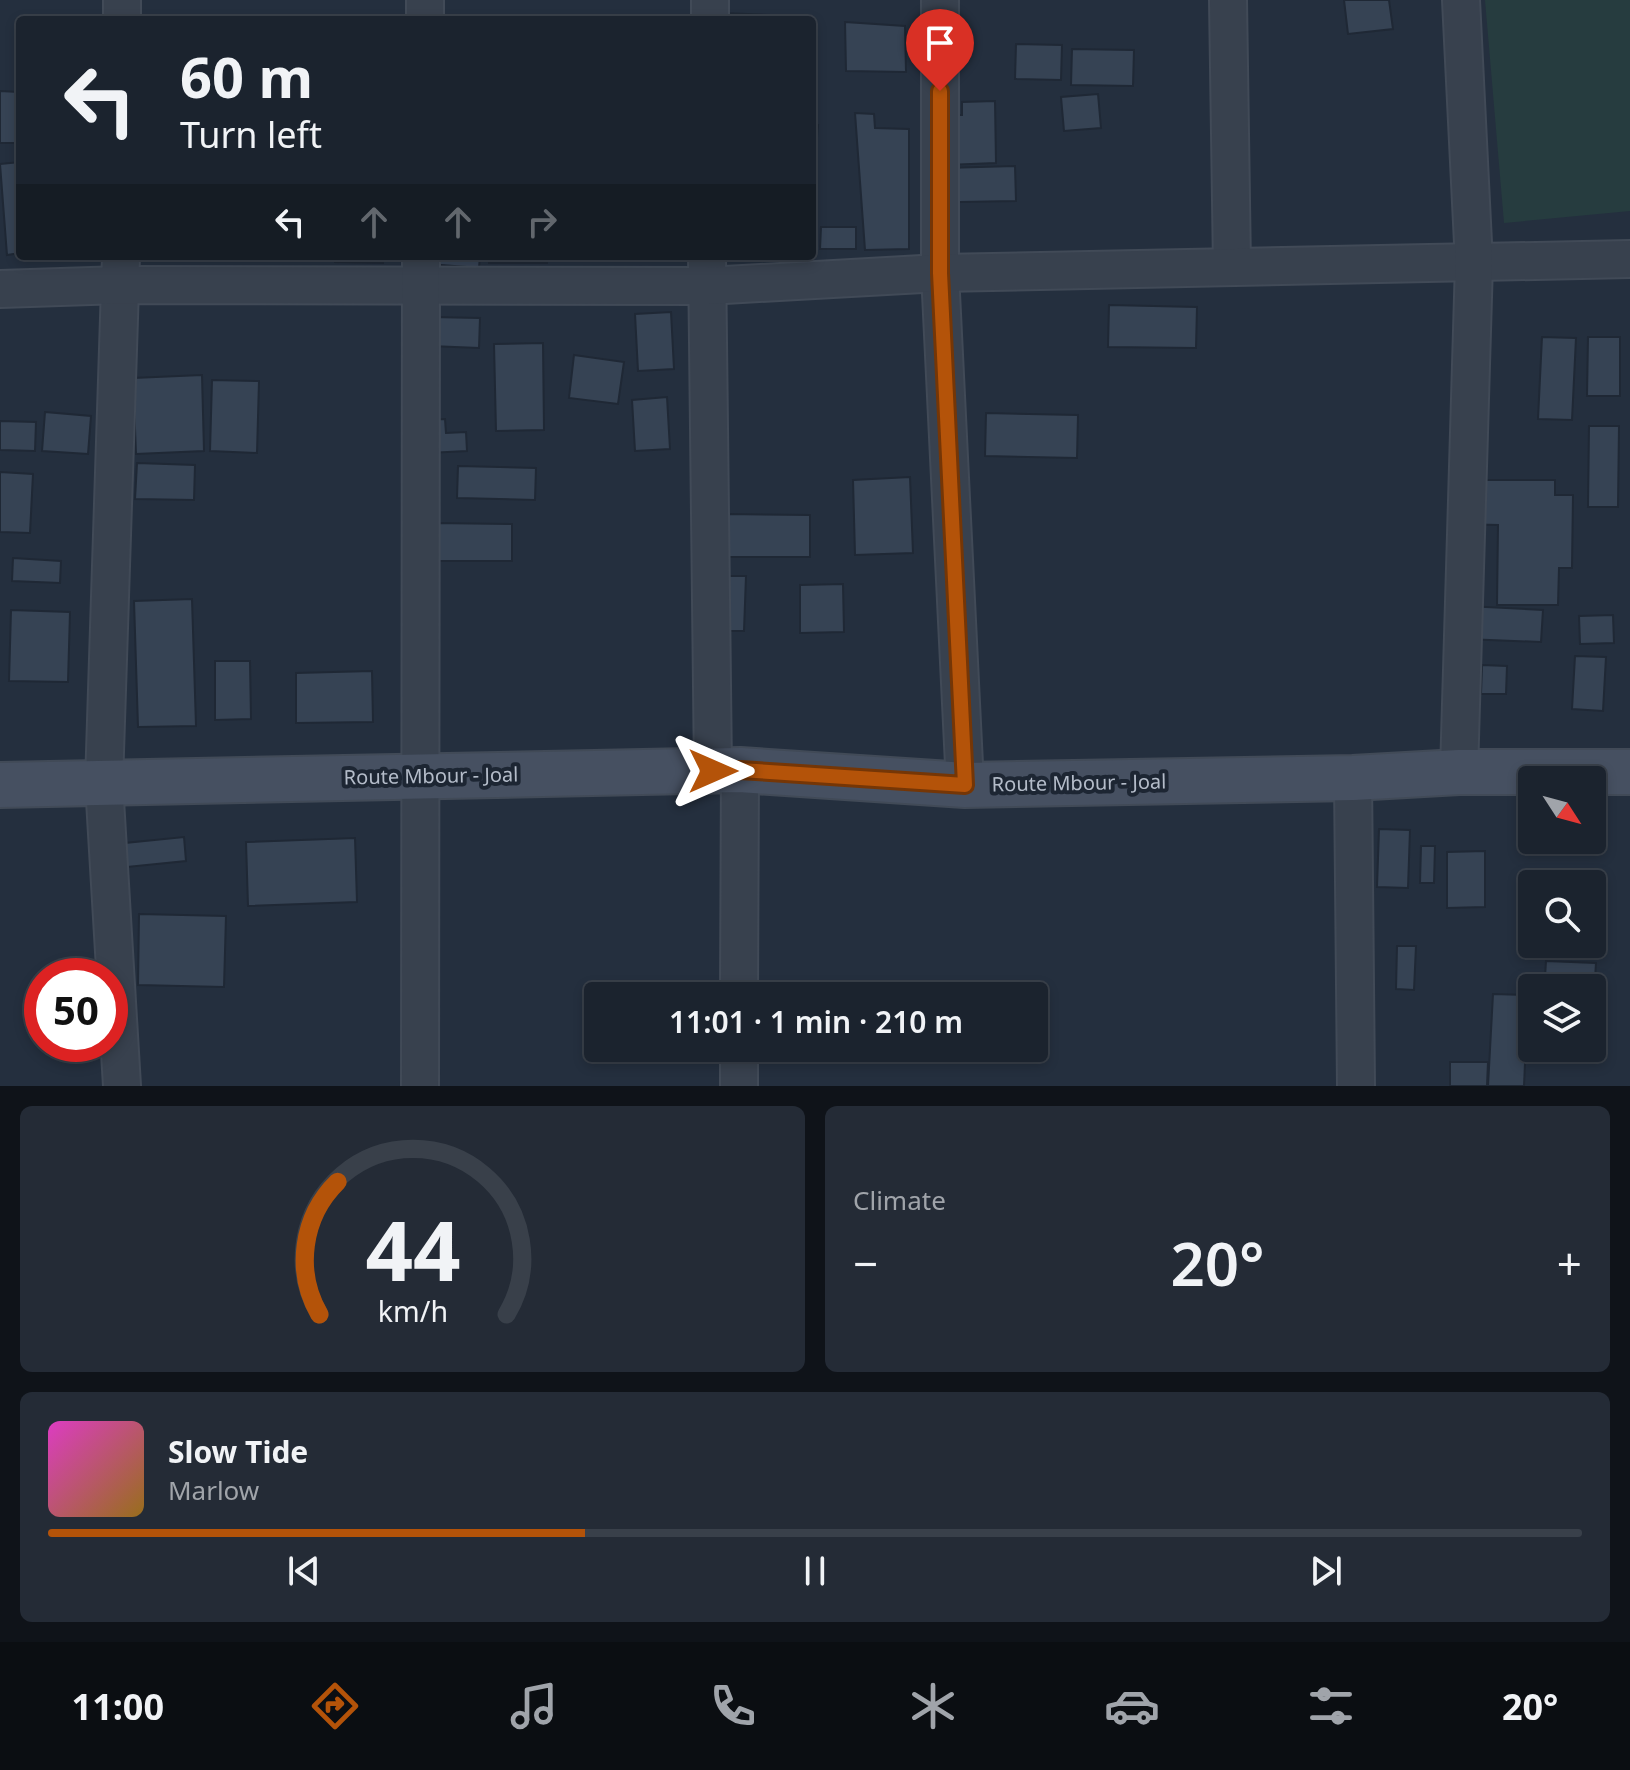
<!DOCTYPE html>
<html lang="en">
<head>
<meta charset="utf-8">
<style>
	:root { --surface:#1b232e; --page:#242b36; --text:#f1f3f6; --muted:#a0a4aa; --line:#39404a; --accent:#b45309 }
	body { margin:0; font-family:"Noto Sans",sans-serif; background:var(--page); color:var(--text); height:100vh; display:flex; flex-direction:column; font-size:30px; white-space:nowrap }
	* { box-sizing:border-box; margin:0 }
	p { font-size:26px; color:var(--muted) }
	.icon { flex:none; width:44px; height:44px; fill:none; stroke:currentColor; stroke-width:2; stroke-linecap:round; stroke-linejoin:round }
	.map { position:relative; height:1086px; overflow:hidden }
	.sheet { display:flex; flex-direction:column; gap:20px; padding:20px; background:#0f1319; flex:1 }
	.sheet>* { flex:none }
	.hud { position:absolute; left:16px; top:16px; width:800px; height:244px; border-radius:8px; box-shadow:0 4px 12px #0003,0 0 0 2px var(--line); background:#1b232e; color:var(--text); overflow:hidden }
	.needle { width:52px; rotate:126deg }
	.fabs { position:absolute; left:1518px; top:766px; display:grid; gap:16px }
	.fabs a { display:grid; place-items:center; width:88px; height:88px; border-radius:8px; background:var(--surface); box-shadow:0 4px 12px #0003,0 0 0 2px var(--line); font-size:40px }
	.speed { position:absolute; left:24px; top:958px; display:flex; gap:16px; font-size:40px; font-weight:700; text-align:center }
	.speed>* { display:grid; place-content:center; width:104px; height:104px; border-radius:50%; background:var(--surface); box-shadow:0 4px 12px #0003,0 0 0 2px var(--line); line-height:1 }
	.speed .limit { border:12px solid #d22; background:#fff; color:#111 }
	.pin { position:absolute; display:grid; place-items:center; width:68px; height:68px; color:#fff; margin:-82px -34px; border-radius:50% 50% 50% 0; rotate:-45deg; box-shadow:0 0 8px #0007 }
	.pin .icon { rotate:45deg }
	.me { position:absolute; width:88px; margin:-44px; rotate:90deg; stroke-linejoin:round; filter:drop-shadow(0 0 6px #0008) }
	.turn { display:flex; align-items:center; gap:28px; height:168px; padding:0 32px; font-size:36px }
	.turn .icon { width:104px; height:104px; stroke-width:2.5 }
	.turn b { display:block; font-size:56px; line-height:68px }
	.lanes { display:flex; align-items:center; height:76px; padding:0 32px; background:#0003; justify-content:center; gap:40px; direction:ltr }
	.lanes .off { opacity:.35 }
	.big { font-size:60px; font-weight:600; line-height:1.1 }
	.sheet .widget { flex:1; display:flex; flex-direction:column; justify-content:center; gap:12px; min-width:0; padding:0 28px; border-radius:12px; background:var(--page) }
	.sheet .dial { align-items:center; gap:0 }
	.dial svg { height:208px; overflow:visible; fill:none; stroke:var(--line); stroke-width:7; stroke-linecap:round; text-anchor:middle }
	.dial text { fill:var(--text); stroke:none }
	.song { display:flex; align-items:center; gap:24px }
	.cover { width:96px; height:96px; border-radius:12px; background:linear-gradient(135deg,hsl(310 70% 55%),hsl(40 70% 35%)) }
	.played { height:8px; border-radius:4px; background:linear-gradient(90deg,var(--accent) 35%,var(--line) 35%) }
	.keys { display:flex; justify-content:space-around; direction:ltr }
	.heat { display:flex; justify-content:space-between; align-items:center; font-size:44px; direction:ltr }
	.sheet .tiles { flex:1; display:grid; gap:20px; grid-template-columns:1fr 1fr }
	.widget:last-child { grid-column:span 2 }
	.trip { position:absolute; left:584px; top:982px; width:464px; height:80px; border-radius:8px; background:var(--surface); box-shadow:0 4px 12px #0003,0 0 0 2px var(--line); font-weight:600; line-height:80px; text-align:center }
	.dock { display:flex; height:128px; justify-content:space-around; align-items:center; background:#0b0e12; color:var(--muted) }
	.dock .icon { width:56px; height:56px }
	.dock .selected { color:var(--accent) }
	.dock b { font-size:36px; color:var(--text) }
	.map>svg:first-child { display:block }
	.green { fill:#263c3f }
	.building { fill:#364354; stroke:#1f2835; stroke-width:2 }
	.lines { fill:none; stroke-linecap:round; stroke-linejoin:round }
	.minor-casing { stroke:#414a57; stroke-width:40 }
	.secondary-casing { stroke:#414a57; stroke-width:48 }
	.minor { stroke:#38414e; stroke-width:36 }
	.secondary { stroke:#465061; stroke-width:44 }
	.route-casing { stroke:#753606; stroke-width:20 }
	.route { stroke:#b45309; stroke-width:14 }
	.labels { text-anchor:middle; stroke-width:8; stroke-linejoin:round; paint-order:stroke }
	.street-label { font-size:20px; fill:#b4bcc9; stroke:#1d2633 }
</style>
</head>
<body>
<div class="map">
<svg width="1630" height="1086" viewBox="0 0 1630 1086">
	<rect width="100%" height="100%" fill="#242f3e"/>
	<path class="green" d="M1485,0H1630V211L1504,223Z"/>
	<g class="building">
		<path d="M1344,0H1389L1393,29L1348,34Z"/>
		<path d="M725,13L770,15L769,20H725Z"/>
		<path d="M845,22L905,26L906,72L846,71Z"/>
		<path d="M1016,44L1062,45L1061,80L1015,79Z"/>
		<path d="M1072,49L1134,50L1133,86L1071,85Z"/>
		<path d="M0,91L19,92L17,143H0Z"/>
		<path d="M1098,94L1101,128L1064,131L1061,97Z"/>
		<path d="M995,101L996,163L946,165L945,115H962V102Z"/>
		<path d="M855,113L874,114L875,128L909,129V249L865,250Z"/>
		<path d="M812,125H818L813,186H812Z"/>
		<path d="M20,162V253L7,255L0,164Z"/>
		<path d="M1015,166L1016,201L959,202V195H945L944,168Z"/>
		<path d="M821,227H856V249H820Z"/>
		<path d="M335,256H383V263L335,262Z"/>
		<path d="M429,256H480L479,268L429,264Z"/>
		<rect x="489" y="256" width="58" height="7"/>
		<path d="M1109,305L1197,307L1196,348L1108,347Z"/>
		<path d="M671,312L674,369L638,371L635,314Z"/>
		<path d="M431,317L480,318L479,348L430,346Z"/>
		<path d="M1542,337L1576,338L1572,420L1538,419Z"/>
		<path d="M1588,337H1620V396H1587Z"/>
		<path d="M543,343L544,430L496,431L494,344Z"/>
		<path d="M574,355L624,362L618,404L569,398Z"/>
		<path d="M202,375L204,451L136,454L133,378Z"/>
		<path d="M212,380L259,381L257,453L210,451Z"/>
		<path d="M667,397L670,449L635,451L632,400Z"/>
		<path d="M45,412L91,416L88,454L42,451Z"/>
		<path d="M986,413L1078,415L1077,458L985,456Z"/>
		<path d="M445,419L446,433L466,432L467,451L428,453L427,420Z"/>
		<path d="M0,421L36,422L35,451L0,450Z"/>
		<path d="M1589,426H1619L1618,507H1588Z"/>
		<path d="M137,463L195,465L194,500L135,499Z"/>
		<path d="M458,466L536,468L535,500L457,498Z"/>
		<path d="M0,472L33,474L30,533L0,532Z"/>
		<path d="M910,477L913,553L855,555L853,480Z"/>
		<path d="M1455,480H1555V495H1573L1572,568H1559L1558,605H1497L1498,525L1454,524Z"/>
		<path d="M725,514L810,515V557H724Z"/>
		<path d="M433,523L512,524V561H433Z"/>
		<path d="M13,558L61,561L60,583L12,581Z"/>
		<path d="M725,576H746L744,631H724Z"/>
		<path d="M843,584L844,632L800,633V585Z"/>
		<path d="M192,599L196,726L138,727L134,601Z"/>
		<path d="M1466,606L1543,610L1541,642L1465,639Z"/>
		<path d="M11,610L70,612L68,682L9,681Z"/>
		<path d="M1613,615L1614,643L1580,644L1579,616Z"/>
		<path d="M1575,656L1606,657L1603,711L1572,709Z"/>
		<path d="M215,661H250L251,719L215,720Z"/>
		<path d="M1482,665L1507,666L1506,694H1481Z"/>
		<path d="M372,671L373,722L296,723V673Z"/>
		<path d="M1379,829L1410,830L1408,888L1377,887Z"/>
		<path d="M184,837L186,861L127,867L125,843Z"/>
		<path d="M355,838L357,902L248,906L246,842Z"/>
		<path d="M1421,846H1435L1434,883H1420Z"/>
		<path d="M1485,851V907L1447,908V852Z"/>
		<path d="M139,914L226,916L224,987L138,985Z"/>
		<path d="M1397,946H1416L1414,990L1396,989Z"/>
		<path d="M1546,961L1596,963L1595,979L1545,977Z"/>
		<path d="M1592,990H1604L1605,1033H1592Z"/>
		<path d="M1493,994L1528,995L1524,1086H1488Z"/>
		<path d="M1450,1062H1488L1487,1086H1450Z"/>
	</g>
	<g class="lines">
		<defs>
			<g id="minor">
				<path d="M940,0V273L965,785"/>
				<path d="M1228,0L1232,267"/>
				<path d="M122,20V0"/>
				<path d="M425,20V0"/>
				<path d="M710,20V0"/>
				<path d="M121,256L104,783L122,1086"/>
				<path d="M707,256L713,771"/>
				<path d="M0,289L121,285L707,286L940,273L1630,259"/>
				<path d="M1459,772L1474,263L1461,0"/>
				<path d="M1353,778L1356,1086"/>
				<path d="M739,996L740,770"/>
				<path d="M420,1086L421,256"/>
				<path d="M739,1086V1048"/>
			</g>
			<path id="secondary" d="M0,785L740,770L965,785L1353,778L1459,772H1630"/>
		</defs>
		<use href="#minor" class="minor-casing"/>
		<use href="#secondary" class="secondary-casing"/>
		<use href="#minor" class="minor"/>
		<use href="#secondary" class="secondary"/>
	</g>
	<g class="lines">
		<defs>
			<path id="route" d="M713,771L740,770L965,785L940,273V91"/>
		</defs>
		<use href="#route" class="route-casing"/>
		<use href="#route" class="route"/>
	</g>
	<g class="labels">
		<g class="street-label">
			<text transform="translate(431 776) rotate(-1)" y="7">Route Mbour - Joal</text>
			<text transform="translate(1079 783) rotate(-1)" y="7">Route Mbour - Joal</text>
		</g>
	</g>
</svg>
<div class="fabs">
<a><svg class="needle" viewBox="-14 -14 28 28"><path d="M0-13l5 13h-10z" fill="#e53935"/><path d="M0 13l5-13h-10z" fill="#a0a4aa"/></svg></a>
<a><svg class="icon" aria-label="search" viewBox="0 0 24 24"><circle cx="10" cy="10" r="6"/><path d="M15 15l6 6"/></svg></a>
<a><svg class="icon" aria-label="layers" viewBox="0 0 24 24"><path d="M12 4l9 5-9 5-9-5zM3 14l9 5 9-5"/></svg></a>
</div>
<div class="speed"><div class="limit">50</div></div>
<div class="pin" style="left:940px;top:91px;background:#d93025"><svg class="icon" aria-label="arrive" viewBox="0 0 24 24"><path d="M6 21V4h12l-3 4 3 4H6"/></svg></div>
<svg class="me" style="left:713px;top:771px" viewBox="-20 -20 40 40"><path d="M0-17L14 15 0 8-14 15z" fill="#b45309" stroke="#fff" stroke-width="4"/></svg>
<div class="trip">11:01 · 1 min · 210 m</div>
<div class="hud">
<div class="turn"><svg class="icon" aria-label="left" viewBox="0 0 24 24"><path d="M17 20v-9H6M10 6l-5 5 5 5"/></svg><div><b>60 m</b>Turn left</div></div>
<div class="lanes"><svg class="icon" aria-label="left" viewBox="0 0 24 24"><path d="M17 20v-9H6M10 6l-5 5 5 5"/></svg><svg class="icon off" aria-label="ahead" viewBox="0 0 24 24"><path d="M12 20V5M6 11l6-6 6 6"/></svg><svg class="icon off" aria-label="ahead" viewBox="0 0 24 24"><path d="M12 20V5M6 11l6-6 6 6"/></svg><svg class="icon off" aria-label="right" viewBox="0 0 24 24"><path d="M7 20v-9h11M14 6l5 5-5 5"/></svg></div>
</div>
</div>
<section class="sheet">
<div class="tiles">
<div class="widget dial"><svg viewBox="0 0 100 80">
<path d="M14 69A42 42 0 1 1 86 69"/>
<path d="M14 69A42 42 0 0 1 21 18" stroke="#b45309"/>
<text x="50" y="56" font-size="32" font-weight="700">44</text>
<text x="50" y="72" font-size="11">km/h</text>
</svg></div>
<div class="widget"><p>Climate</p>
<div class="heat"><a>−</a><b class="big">20°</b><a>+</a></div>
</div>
<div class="widget">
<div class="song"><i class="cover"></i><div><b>Slow Tide</b><p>Marlow</p></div></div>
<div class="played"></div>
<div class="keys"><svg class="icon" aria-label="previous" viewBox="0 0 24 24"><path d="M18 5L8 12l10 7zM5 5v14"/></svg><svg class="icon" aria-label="pause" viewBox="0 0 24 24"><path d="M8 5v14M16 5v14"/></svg><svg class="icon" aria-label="next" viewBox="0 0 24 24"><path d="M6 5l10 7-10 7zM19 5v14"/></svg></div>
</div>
</div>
</section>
<nav class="dock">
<b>11:00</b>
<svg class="icon selected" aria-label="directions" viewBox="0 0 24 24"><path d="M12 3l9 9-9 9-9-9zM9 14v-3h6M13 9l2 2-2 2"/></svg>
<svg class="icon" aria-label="music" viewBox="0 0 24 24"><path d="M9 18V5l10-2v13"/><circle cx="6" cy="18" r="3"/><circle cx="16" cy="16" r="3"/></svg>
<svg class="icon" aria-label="phone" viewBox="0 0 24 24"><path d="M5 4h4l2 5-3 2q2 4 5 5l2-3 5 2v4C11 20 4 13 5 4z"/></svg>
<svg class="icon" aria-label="climate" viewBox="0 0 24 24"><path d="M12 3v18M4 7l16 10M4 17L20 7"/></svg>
<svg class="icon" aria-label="car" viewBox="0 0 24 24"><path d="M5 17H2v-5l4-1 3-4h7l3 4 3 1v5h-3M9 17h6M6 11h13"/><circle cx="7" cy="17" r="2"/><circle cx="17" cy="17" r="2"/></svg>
<svg class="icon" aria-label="filters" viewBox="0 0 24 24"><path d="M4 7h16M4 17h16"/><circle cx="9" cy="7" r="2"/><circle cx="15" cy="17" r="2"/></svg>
<b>20°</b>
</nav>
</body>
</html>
